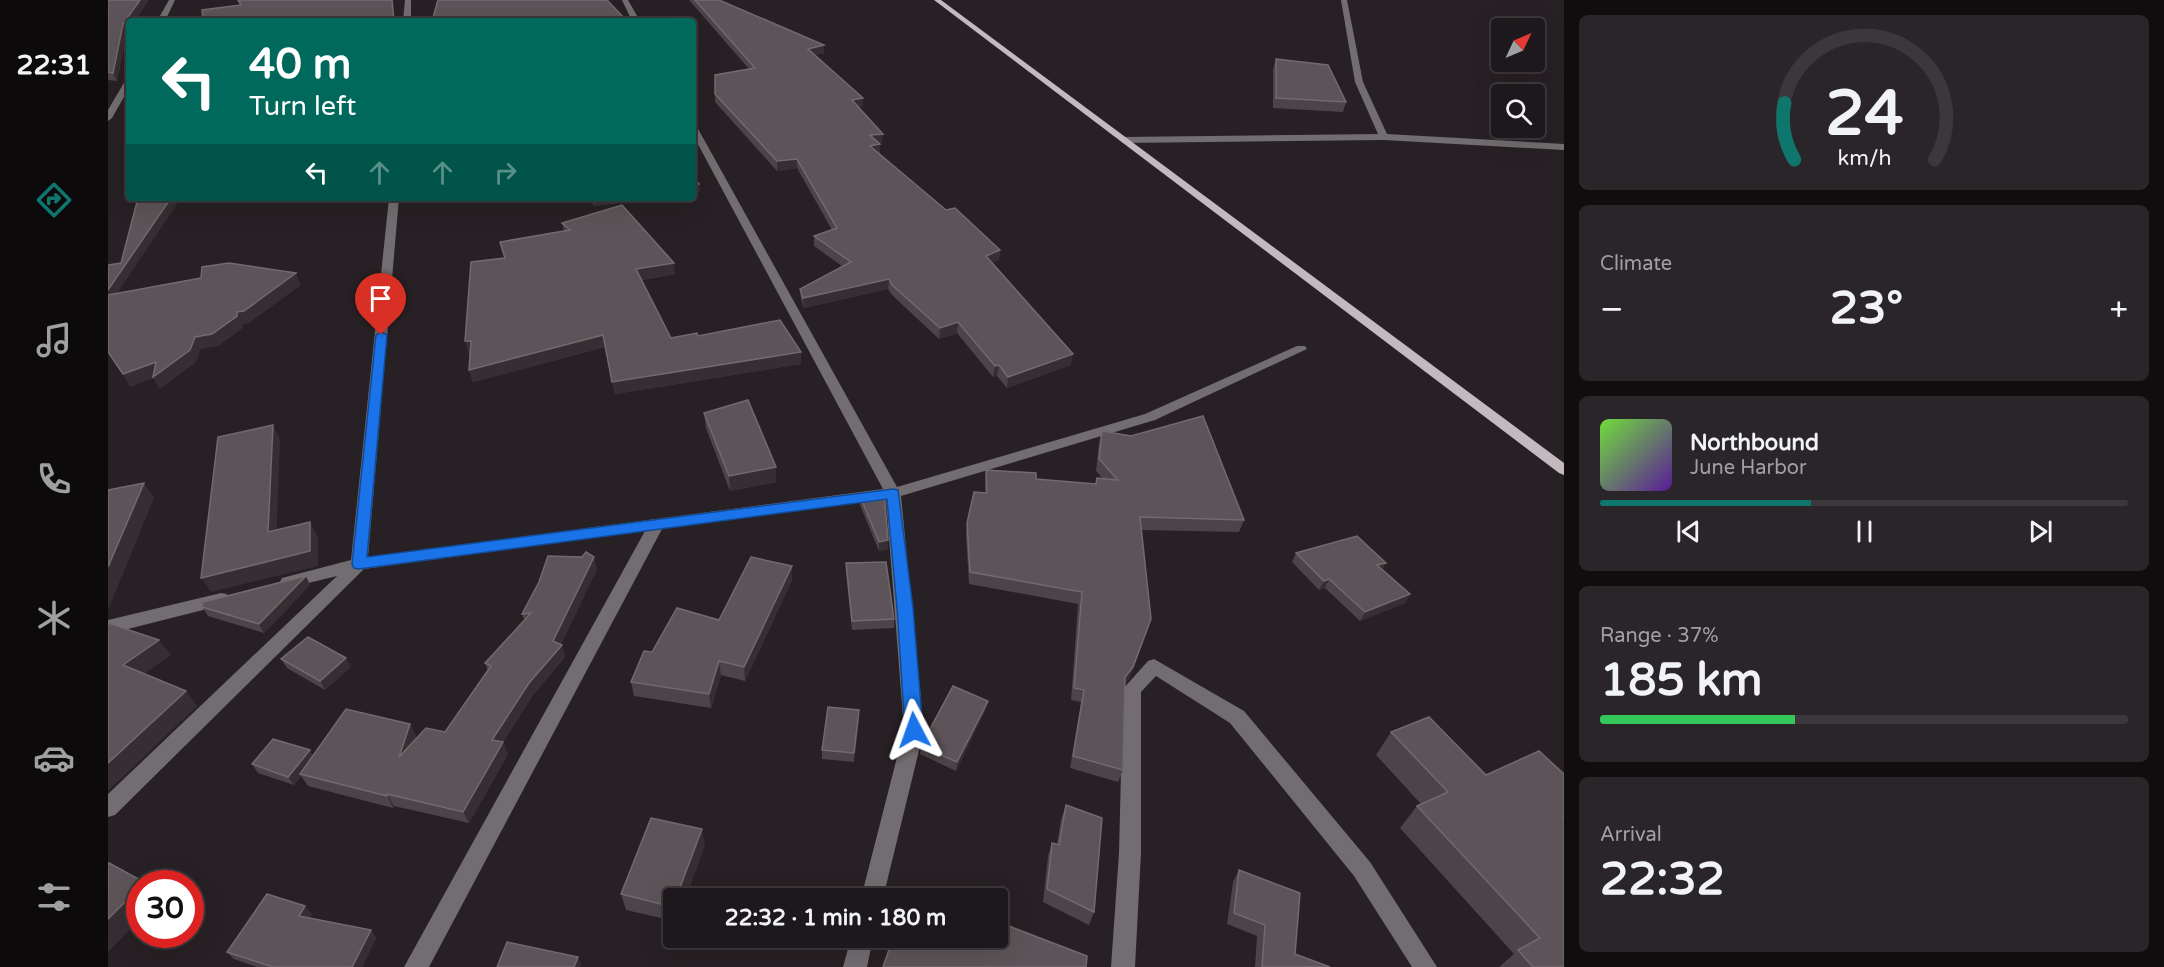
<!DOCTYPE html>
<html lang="en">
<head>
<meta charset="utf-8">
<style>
	:root { --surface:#1d181b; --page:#2a2528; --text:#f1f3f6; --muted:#a0a0a3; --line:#3b373a; --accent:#0f766e }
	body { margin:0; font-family:"Varela Round",sans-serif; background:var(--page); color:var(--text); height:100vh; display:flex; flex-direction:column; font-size:22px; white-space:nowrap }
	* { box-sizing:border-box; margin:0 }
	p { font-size:20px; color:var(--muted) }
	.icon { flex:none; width:33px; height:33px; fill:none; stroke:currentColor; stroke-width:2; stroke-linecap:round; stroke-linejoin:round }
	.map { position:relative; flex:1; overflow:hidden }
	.details { display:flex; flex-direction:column; gap:15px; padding:15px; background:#100d0f; width:600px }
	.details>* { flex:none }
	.hud { position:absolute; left:18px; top:18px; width:570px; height:183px; border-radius:6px; box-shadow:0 6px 24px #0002,0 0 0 2px var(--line); background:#00695c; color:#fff; overflow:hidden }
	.needle { width:39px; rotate:46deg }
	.buttons { position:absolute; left:1383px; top:18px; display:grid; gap:12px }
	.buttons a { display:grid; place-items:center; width:54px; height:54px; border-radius:6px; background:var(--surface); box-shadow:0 6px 24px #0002,0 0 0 2px var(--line); font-size:30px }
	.speed { position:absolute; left:18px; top:870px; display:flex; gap:12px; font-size:30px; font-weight:700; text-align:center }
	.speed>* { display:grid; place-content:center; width:78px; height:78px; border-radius:50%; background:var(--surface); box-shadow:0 6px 24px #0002,0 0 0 2px var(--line); line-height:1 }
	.speed .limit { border:9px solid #d22; background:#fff; color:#111 }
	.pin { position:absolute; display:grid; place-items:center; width:51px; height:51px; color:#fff; margin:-62px -26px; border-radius:50% 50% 50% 0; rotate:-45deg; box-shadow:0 0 6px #0007 }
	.pin .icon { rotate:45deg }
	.me { position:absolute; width:66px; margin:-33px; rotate:356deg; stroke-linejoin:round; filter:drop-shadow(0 0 4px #0008) }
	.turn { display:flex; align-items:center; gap:21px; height:126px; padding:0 24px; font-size:27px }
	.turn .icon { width:78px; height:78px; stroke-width:2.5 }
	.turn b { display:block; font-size:42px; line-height:51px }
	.lanes { display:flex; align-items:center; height:57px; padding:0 24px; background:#0003; justify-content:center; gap:30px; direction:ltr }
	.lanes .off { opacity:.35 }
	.big { font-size:45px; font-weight:700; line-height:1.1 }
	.details .tile { flex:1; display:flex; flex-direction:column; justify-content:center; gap:9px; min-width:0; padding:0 21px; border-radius:9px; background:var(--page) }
	.details .dial { align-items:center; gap:0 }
	.dial svg { height:156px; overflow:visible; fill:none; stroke:var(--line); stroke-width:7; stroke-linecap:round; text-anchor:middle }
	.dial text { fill:var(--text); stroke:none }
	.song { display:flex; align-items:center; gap:18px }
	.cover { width:72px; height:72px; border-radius:9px; background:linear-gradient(135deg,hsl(100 70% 55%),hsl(270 70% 35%)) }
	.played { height:6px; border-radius:3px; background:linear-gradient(90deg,var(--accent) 40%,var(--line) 40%) }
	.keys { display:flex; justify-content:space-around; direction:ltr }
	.heat { display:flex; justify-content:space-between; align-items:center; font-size:33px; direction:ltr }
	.charge { height:9px; border-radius:4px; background:linear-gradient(90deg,#34c759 37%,var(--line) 0) }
	.trip { position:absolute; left:555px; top:888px; width:345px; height:60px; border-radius:6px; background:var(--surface); box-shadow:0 6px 24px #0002,0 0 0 2px var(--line); font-weight:700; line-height:60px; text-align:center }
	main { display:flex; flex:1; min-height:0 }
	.tabs { display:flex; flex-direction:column; width:108px; justify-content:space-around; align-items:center; background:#0c0a0b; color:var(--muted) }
	.tabs .icon { width:42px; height:42px }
	.tabs .current { color:var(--accent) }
	.tabs b { font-size:27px; color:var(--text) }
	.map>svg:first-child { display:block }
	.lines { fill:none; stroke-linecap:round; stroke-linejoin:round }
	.minor { fill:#726d70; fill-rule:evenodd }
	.major { fill:#c2babe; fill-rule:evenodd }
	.wall { fill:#4c4448 }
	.shaded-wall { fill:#362e32 }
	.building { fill:#5c5458; stroke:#726a6e; stroke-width:1.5 }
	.route { fill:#1a73e8; stroke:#114b97; stroke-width:1.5 }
</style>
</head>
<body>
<main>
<nav class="tabs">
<b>22:31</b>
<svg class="icon current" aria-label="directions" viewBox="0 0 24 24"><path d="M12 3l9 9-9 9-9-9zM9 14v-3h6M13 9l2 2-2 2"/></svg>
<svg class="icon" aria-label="music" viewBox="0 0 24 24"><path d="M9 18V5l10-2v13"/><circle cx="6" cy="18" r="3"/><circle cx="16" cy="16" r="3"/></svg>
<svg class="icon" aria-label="phone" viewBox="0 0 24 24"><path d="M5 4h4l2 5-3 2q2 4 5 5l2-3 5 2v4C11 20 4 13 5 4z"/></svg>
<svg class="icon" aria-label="climate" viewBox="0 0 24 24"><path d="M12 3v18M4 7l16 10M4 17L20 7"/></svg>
<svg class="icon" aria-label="car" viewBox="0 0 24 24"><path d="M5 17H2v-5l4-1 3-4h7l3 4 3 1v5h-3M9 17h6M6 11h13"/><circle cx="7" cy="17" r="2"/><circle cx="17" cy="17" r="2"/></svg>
<svg class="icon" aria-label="filters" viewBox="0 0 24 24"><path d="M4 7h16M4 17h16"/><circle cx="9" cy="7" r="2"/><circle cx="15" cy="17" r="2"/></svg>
</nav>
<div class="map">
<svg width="1456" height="967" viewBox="0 0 1456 967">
	<rect width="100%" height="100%" fill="#272024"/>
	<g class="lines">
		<g class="minor">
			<path d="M61,0H67L57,21H49Z"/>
			<path d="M297,0H303V21H295Z"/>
			<path d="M514,0H520L532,21H524Z"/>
			<path d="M1233,0H1239L1255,82L1279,134L1456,144V150L1276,140L1016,143L1011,140L1016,137L1270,134L1247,82Z"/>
			<path d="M21,79V88L4,118L0,121V110L17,81Z"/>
			<path d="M585,124L589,127L789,487L1037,414L1189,346H1197L1199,349L1047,420L793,496L816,730L775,898H753L796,730L778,499L554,529L321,967H296L537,531L256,569L7,815L0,817V794L229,576L180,588L174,586L172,582L174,578L243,560L281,198H291L260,557L775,489L585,135Z"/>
			<path d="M113,593L119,594L121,599L119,604L0,634V620Z"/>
			<path d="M1046,659L1136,711L1262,862L1329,967H1304L1246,876L1122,723L1048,676L1033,692V853L1027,967H1003L1011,853L1015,689L1040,661Z"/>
			<path d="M743,938H765L759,967H735Z"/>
		</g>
		<path class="major" d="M826,0H833L1456,463V475L1451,473Z"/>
	</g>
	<g class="wall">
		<path d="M0,0L21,21V29L19,32L9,81L0,80Z"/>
		<path d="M581,0H611L716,45V53L707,55L755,98V106L751,107L774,143H772V153H771L838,210L892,250L891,260L884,263L963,365L899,388L889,376L885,377L849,333L831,339L784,295L780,289L696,308L693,300L692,289L734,266L706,246V236L724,230L689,168L669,171L607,102V94L641,69Z"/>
		<path d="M1168,59L1238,102L1235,112L1165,108V69Z"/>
		<path d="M480,198H547L487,206Z"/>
		<path d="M454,223L567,274L533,280L563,338L590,336L693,352V364L507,394L497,347L365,382L361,370L362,353H360L397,258L392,242L456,231Z"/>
		<path d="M596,413L668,467V482L622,491L598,428Z"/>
		<path d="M994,431L1136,520L1131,532L1033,530L1039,631L1021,679L1016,684L1015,770L1010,782L962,768L973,702L963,700L970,604L861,584L858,535L859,523L877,493V482L878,470L928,479L988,484L989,478L995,479L988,471L991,443Z"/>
		<path d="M752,496L780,540V549L771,551L752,505Z"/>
		<path d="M1188,553L1274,569L1302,594L1297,603L1252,621L1217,588L1211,590L1184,562Z"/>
		<path d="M738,563L786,619V628L744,630L738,572Z"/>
		<path d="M489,569L453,644L457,657L425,695L395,742L400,754L361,823L286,806L285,808L200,786L193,776L186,785L150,773L144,764L205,756L302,724L308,736L307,739L337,732L380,671L377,663L416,620L414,614Z"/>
		<path d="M684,580L637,681L613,675L603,708L526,696L523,682L544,652L611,620Z"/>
		<path d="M202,585L156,633L100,616L94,607Z"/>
		<path d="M173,659L243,667L217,690L179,668Z"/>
		<path d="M878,709L848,771L812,754L813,746Z"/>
		<path d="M1321,717L1456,967H1391L1406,954L1292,828L1309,806L1313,804L1268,755L1283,732Z"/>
		<path d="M751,719L746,762L714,759V750Z"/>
		<path d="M958,805L986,912L981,925L935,902L940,856L944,843L949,844L953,819Z"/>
		<path d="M597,845L566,898V921L518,910L513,894Z"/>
		<path d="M1131,870L1187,954L1222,967H1147L1149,936L1119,924L1125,882Z"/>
		<path d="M204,914L201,918L263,930L268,938L254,967H149L126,959L119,952Z"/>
	</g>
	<g class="shaded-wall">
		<path d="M32,0H41L27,21H21V29L19,32L9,81L5,73L15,24Z"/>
		<path d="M284,0H285L287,21H286Z"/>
		<path d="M716,45V53L700,57V49Z"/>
		<path d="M755,98V106L744,109V100Z"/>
		<path d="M775,134L774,143L762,144V135Z"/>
		<path d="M772,144V153L762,155V146Z"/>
		<path d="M689,159V168L669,171V161Z"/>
		<path d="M591,184L592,192L585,193V185Z"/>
		<path d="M63,198H73L0,307V290Z"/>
		<path d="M485,198H547L487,206Z"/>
		<path d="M892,250L891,260L877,267L878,256Z"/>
		<path d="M566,263L567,274L529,280L528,269Z"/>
		<path d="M188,273L193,285L141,323L135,324V328L110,346L93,349L88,362L52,389L45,378L22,387L15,374L48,362L87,337L129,312Z"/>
		<path d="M781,279L780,289L696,308L695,298Z"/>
		<path d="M850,322L849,333L831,339L832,328Z"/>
		<path d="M495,335L497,347L365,382L361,370Z"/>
		<path d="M357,341H363L366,353H360Z"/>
		<path d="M693,352V364L507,394L504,382Z"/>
		<path d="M965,354L963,365L899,388L900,377Z"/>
		<path d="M891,365L889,376L885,377L887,366Z"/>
		<path d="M165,425L172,440L168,546L160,532Z"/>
		<path d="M668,467V482L622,491L621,476Z"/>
		<path d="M36,483L46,498L0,610V567Z"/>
		<path d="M202,522L210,537V566L103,592L93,578Z"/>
		<path d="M780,540V549L771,551V542Z"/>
		<path d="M486,557L489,569L453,645H454L457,657L425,695L389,752L384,740L445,641Z"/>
		<path d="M1278,563L1273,572L1269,565Z"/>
		<path d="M684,566V580L637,681L636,667Z"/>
		<path d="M198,576L202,585L156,633L151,624Z"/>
		<path d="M1221,579L1217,588L1211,590L1216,581Z"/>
		<path d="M1302,594L1297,603L1252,621L1257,612Z"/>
		<path d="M1039,631L1021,679L1013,689L1017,677Z"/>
		<path d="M51,640L63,655L27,680L15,665Z"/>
		<path d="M238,658L243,667L217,690L212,681Z"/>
		<path d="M611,661L613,675L603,708L601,694Z"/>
		<path d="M78,691L89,706L0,791V763Z"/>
		<path d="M880,701L878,709L848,771L849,762Z"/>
		<path d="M751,710V719L746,762V753Z"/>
		<path d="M302,724L308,736L298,769L291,757Z"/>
		<path d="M395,742L400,754L361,823L355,812Z"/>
		<path d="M202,750L207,759L192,774L193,776L186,785L180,777Z"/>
		<path d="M279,794L286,806L285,808L279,796Z"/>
		<path d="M594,829L597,845L578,898H568Z"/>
		<path d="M32,887V919L0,952V919Z"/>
		<path d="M197,906L204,914L197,923L191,916Z"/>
		<path d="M263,930L268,938L254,967H244Z"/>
		<path d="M470,957L473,965L472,967H466Z"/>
	</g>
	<g class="building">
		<path d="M0,0H32L15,24L5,73L0,72Z"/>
		<path d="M130,0H284L286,21H95L94,10L133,5Z"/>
		<path d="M330,0H499L519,21H324Z"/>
		<path d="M587,0H611L716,45L700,49L755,98L744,100L775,134L762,135L772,144L762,146L838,210L847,208L892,250L878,256L965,354L900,377L891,365L887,366L850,322L832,328L784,285L781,279L695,298L692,289L743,262L706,236L729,228L689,159L669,161L607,94V75L647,68Z"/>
		<path d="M1168,59L1220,65L1238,102L1168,98Z"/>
		<path d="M585,177L591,184L585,185Z"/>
		<path d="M30,198H63L0,290V265L13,263Z"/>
		<path d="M514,205L566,263L528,269L563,338L589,333L590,336L672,320L693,352L504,382L495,335L361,370L363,341H357L363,262L397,258L392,242L462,230L454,223Z"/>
		<path d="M121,263L188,273L136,311L129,312V316L104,334L87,337L82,350L45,377L48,362L15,374L0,352V295L93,278L94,267Z"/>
		<path d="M640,400L668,467L621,476L596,413Z"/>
		<path d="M1095,416L1136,520L1032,517L1043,619L1025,667L1017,677L1015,770L965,756L976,690L966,688L974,592L862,572L859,523L866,492L879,493L878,470L928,473V479L988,484L989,478L1010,480L991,459L994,431L1023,436Z"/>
		<path d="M165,425L160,532L202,522V551L93,578L110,437Z"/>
		<path d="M36,483L0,567V490Z"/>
		<path d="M776,493L780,540L771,542L752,496Z"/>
		<path d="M1249,536L1278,563L1269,565L1302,594L1257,612L1221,579L1216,581L1188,553Z"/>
		<path d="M478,552L486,557L445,641L454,645L421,683L384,740L395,742L355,812L279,794V796L192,774L238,709L302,724L291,757L318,728L337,732L383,666L377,663L423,613L414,614L431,582L440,556L474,557Z"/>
		<path d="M643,557L684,566L636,667L611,661L601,694L523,682L536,651L544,652L569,608L611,620Z"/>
		<path d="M778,562L786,619L744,621L738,563Z"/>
		<path d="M198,576L151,624L94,607L95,602Z"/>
		<path d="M0,623L51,640L15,665L78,691L0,763Z"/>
		<path d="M200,637L238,658L212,681L173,659Z"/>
		<path d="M845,686L880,701L849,762L813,746Z"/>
		<path d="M720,707L751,710L746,753L714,750Z"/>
		<path d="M1321,717L1378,775L1431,751L1456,774V816L1455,817L1456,818V967H1425L1410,950L1432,938L1309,806L1340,792L1283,732Z"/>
		<path d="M165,739L202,750L180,777L144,764Z"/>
		<path d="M958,805L994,818L986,912L939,889L944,843L951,845Z"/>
		<path d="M543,818L594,829L568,898H566L565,907L513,894Z"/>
		<path d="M1,863L36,882L35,884H32V887L0,919V864Z"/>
		<path d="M1131,870L1192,893L1187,954L1222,967H1154L1157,925L1126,913Z"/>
		<path d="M802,889L826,898H799Z"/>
		<path d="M159,894L197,906L191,916L263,930L244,967H165L119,952Z"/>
		<path d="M890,922L979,956L978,967H775L785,938H890Z"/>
		<path d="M399,942L470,957L466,967H389Z"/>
	</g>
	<path class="route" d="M273,332L279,335L259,557L785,489L790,490L805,608L815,730L812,735L806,737L800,735L797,730L789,608L779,499L251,569L246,568L244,564L268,335Z"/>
</svg>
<div class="buttons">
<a><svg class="needle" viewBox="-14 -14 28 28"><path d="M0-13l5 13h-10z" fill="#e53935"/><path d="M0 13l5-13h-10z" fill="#a0a0a3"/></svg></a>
<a><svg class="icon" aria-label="search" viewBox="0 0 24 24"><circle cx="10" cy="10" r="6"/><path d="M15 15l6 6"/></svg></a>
</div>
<div class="speed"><div class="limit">30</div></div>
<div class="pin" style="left:273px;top:335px;background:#d93025"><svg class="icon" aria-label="arrive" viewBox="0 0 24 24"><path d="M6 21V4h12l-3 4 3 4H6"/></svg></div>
<svg class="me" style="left:806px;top:730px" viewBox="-20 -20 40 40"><path d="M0-17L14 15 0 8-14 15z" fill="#1a73e8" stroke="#fff" stroke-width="4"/></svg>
<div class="trip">22:32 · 1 min · 180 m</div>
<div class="hud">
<div class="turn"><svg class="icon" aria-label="left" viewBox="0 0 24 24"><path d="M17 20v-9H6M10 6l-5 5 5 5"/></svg><div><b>40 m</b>Turn left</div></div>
<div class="lanes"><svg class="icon" aria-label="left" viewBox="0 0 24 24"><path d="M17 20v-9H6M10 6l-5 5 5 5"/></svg><svg class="icon off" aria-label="ahead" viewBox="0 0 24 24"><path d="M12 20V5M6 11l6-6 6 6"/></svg><svg class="icon off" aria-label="ahead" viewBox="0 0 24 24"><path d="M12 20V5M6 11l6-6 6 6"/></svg><svg class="icon off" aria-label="right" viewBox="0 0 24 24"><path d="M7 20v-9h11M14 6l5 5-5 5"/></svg></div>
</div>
</div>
<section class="details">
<div class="tile dial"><svg viewBox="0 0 100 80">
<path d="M14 69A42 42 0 1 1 86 69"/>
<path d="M14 69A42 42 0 0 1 9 40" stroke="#0f766e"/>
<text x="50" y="56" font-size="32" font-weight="700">24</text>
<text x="50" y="72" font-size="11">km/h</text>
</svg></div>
<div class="tile"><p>Climate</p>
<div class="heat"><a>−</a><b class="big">23°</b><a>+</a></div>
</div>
<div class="tile">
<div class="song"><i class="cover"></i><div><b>Northbound</b><p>June Harbor</p></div></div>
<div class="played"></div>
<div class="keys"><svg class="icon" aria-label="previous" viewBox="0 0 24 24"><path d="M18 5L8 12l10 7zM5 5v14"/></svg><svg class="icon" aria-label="pause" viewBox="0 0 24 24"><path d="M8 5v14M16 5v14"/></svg><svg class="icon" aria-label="next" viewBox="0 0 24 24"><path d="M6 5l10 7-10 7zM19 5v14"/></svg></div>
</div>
<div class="tile"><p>Range · 37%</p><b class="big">185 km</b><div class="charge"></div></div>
<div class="tile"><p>Arrival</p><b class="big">22:32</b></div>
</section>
</main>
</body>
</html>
